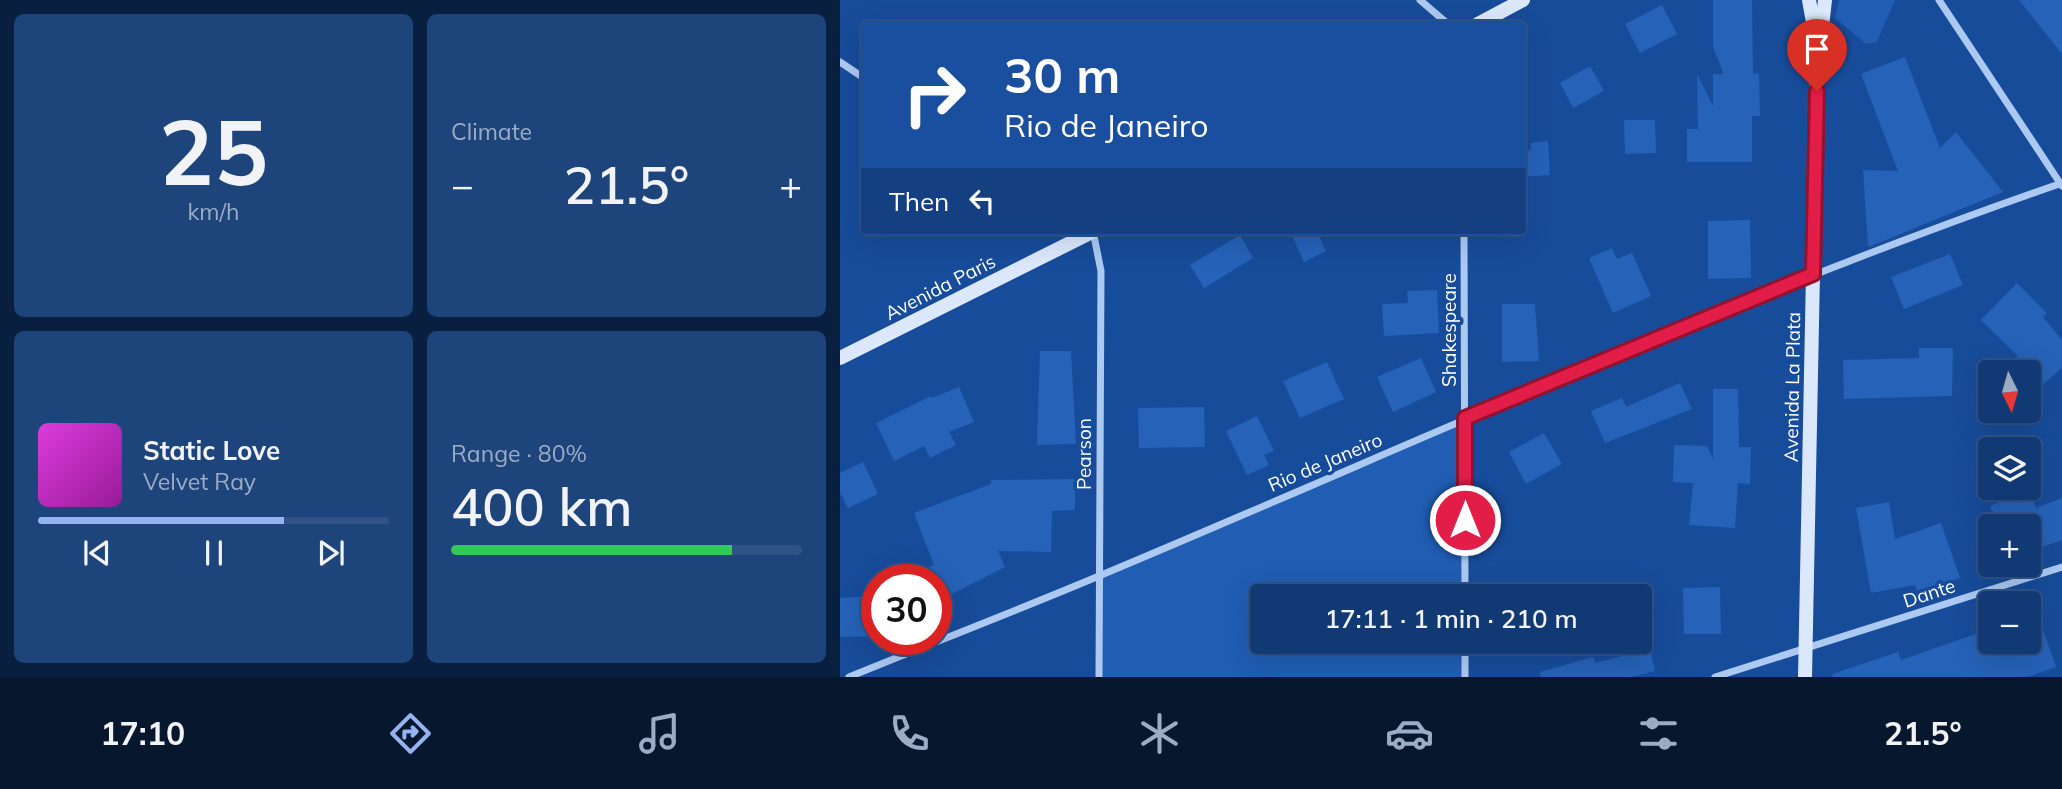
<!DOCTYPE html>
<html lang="en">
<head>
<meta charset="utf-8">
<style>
	:root { --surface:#113974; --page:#1e447c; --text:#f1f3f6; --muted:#9cacc5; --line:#305386; --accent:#95b2f1 }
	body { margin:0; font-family:Mulish,sans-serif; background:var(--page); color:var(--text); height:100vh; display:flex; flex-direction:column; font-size:26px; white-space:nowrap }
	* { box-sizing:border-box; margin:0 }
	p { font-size:23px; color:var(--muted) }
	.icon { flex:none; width:38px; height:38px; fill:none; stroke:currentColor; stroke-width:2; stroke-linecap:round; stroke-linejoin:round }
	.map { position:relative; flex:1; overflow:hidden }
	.panel { display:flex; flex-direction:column; gap:14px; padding:14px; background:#091f40; width:840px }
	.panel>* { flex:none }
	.guide { position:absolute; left:21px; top:21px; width:665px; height:214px; border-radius:7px; box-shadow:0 7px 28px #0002,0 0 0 2px var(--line); background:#1a4fa0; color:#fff; overflow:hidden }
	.needle { width:46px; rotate:175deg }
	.fabs { position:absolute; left:1138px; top:360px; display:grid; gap:14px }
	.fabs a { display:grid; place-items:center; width:63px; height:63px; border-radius:7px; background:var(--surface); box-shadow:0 7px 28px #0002,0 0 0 2px var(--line); font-size:35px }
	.speed { position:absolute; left:21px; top:564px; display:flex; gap:14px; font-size:35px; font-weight:700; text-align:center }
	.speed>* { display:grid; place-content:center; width:91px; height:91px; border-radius:50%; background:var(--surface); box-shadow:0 7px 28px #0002,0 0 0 2px var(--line); line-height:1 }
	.speed .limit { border:10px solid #d22; background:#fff; color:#111 }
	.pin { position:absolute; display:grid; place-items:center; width:60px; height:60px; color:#fff; margin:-72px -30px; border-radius:50% 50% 50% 0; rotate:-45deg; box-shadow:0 0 7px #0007 }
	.pin .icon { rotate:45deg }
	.me { position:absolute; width:77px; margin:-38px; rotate:0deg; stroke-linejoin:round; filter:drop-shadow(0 0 5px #0008) }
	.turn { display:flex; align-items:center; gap:24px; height:147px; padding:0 28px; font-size:32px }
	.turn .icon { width:91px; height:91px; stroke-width:2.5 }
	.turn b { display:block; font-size:49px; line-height:60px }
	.then { display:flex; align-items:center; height:66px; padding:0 28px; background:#0003; gap:14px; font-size:26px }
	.big { font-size:52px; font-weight:600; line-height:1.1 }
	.panel .tile { flex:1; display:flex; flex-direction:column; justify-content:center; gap:10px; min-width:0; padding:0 24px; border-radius:10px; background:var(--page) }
	.panel .dial { align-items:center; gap:0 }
	.dial b { font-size:91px; line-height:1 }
	.song { display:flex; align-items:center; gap:21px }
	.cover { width:84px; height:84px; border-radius:10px; background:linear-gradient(135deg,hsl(300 70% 55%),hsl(300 70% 35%)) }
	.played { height:7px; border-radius:4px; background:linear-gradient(90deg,var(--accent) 70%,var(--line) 70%) }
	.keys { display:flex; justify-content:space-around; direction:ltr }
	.heat { display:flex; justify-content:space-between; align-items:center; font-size:38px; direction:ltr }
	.charge { height:10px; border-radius:5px; background:linear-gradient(90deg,#34c759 80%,var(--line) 0) }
	.panel .tiles { flex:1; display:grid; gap:14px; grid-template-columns:repeat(2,1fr) }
	.trip { position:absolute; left:410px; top:584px; width:402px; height:70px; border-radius:7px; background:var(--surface); box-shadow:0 7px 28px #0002,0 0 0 2px var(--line); font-weight:600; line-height:70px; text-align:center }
	.menu { display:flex; height:112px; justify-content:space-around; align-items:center; background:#07172e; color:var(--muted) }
	.menu .icon { width:49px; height:49px }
	.menu .on { color:var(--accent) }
	.menu b { font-size:32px; color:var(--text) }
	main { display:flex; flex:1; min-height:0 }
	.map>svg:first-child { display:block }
	.green { fill:#205db3 }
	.building { fill:#2662b8 }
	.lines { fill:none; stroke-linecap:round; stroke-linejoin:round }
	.street { stroke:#acc9f2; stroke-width:7 }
	.secondary { stroke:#dbe8fc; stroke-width:14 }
	.route-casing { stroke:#92132f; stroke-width:18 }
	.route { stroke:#e11d48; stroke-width:12 }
	.labels { text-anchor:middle; stroke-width:7; stroke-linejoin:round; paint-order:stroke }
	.street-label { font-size:19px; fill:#fff; stroke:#174c9a }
</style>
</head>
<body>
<main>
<section class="panel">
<div class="tiles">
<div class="tile dial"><b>25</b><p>km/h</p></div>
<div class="tile"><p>Climate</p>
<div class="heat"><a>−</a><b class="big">21.5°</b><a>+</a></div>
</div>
<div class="tile">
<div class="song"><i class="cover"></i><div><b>Static Love</b><p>Velvet Ray</p></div></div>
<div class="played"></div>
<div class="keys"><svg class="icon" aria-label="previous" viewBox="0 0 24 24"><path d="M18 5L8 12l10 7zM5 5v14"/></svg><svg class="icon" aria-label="pause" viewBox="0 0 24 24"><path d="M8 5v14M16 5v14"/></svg><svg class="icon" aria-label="next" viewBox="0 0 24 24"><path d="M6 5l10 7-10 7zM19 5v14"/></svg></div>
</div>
<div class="tile"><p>Range · 80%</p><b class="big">400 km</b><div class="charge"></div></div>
</div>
</section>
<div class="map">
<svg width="1222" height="677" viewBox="0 0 1222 677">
	<rect width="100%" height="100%" fill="#174c9a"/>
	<g class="green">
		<path d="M999,0H1055L1037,42L1026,44L995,18Z"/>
		<path d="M625,418V597H422V642H625V677H259V576Z"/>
	</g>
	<g class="building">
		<path d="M873,0H912L913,74L919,73L920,116H912V162H847V129H858L857,74L873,106V74H884L873,47Z"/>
		<path d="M1179,0H1222V54Z"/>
		<path d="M822,5L837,34L800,53L785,24Z"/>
		<path d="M1065,57L1100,148L1116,132L1163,192L1031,246H1028L1023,170L1058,171L1021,74Z"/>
		<path d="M750,66L764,91L733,108L720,83Z"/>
		<path d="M784,120H815L816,153L785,154Z"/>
		<path d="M708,141L710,175L682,177V151L691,150L690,143Z"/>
		<path d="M910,220L911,278L868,279V221Z"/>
		<path d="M450,231H477L486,251L464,262Z"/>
		<path d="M400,235L413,258L364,288L350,265Z"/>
		<path d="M772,248L777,259L792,253L811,296L773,313L749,258Z"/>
		<path d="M1110,254L1123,285L1064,309L1051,277Z"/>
		<path d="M1177,283L1207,313L1203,317L1222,340V368L1200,387L1175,358L1178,356L1141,320Z"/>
		<path d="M597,290L599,333L544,336L542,304L568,303L567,291Z"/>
		<path d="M662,304H695L699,361L662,362Z"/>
		<path d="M1079,348H1113L1112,396L1004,399L1003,360L1079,358Z"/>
		<path d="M200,351H231L236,444L197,445Z"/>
		<path d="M581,358L596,392L553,412L537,377Z"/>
		<path d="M487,362L504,399L460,418L443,381Z"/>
		<path d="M840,383L852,409L765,443L751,411L782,398L786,407Z"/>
		<path d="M119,387L134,422L109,432L116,445L90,458L84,446L54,461L36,423L91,396L92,398Z"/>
		<path d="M873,389H898L899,447H911L910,484L898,483L895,528L849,525L853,483L833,482L834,445L867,446L873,459Z"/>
		<path d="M364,407L365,447L299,448L298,408Z"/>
		<path d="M417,416L434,451L424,455L429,465L407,475L386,431Z"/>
		<path d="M704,433L722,464L686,484L669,452Z"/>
		<path d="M23,462L38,494L8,508L0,493V473Z"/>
		<path d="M235,479V510L212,511L211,552L158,551L165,567L96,602V579H61L94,565L74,513L151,484V480Z"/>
		<path d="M1188,490L1196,508L1222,498V540L1188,552V527H1159L1150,506Z"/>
		<path d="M1049,502L1055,539L1101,523L1120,578L1078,592L1075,585L1031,593L1016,508Z"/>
		<path d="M880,587L881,634H844L843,588Z"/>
		<path d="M1188,594H1191L1216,667L1187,677H993L992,674L1058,652L1061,660L1150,629V642H1188Z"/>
		<path d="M37,596V636L0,637V598Z"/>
		<path d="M810,649L815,671L792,677H701L700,672L753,657L755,663Z"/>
	</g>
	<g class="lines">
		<g class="street">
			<path d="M580,0L608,24"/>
			<path d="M1099,0L1222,186"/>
			<path d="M0,62L24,78"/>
			<path d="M253,231L261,271L259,677"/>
			<path d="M624,231L625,597"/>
			<path d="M625,642V677"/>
			<path d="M9,677C92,643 176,611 259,576C579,442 894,296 1222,183"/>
			<path d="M875,677L1222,567"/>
		</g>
		<g class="secondary">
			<path d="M969,0L975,33"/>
			<path d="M638,24L683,0"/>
			<path d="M0,358L254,231"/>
			<path d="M965,677L977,71L985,0"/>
		</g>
	</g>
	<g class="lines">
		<defs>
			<path id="route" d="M625,520V418L973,274L977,91"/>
		</defs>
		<use href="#route" class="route-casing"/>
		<use href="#route" class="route"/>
	</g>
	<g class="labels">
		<g class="street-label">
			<text transform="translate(100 287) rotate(-27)" y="7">Avenida Paris</text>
			<text transform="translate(609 330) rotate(-90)" y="7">Shakespeare</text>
			<text transform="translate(952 387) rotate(-89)" y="7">Avenida La Plata</text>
			<text transform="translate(244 454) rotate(-90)" y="7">Pearson</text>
			<text transform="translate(485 462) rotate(-23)" y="7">Rio de Janeiro</text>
			<text transform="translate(1089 593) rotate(-18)" y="7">Dante</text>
		</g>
	</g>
</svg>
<div class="fabs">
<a><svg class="needle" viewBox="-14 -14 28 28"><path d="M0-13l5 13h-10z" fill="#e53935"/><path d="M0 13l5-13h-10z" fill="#9cacc5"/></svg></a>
<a><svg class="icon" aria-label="layers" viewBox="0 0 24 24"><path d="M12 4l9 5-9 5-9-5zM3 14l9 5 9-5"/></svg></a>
<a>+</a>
<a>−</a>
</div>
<div class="speed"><div class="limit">30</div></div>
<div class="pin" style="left:977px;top:91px;background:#d93025"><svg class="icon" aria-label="arrive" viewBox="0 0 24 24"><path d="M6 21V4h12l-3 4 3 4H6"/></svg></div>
<svg class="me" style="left:625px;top:520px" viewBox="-20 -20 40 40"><circle r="17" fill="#e11d48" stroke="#fff" stroke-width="3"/><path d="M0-11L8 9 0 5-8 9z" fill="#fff"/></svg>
<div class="trip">17:11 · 1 min · 210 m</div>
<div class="guide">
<div class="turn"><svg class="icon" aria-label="right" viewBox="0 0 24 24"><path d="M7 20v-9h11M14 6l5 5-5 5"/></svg><div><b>30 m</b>Rio de Janeiro</div></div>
<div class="then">Then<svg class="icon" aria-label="left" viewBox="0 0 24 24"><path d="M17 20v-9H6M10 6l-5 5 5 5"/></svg></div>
</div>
</div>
</main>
<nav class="menu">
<b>17:10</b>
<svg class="icon on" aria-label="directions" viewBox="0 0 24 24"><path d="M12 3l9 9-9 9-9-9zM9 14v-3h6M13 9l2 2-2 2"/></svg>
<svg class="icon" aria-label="music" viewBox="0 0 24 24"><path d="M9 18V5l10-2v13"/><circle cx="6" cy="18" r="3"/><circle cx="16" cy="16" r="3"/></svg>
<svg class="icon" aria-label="phone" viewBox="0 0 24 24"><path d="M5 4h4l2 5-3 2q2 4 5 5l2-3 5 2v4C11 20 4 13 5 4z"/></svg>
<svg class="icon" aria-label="climate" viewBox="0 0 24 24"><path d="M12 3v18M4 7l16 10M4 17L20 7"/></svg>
<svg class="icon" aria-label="car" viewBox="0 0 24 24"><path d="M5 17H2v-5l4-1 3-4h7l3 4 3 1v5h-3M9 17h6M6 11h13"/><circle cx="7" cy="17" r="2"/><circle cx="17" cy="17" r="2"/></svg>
<svg class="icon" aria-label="filters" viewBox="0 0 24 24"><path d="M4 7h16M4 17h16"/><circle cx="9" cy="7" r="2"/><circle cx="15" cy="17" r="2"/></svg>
<b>21.5°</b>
</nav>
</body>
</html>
